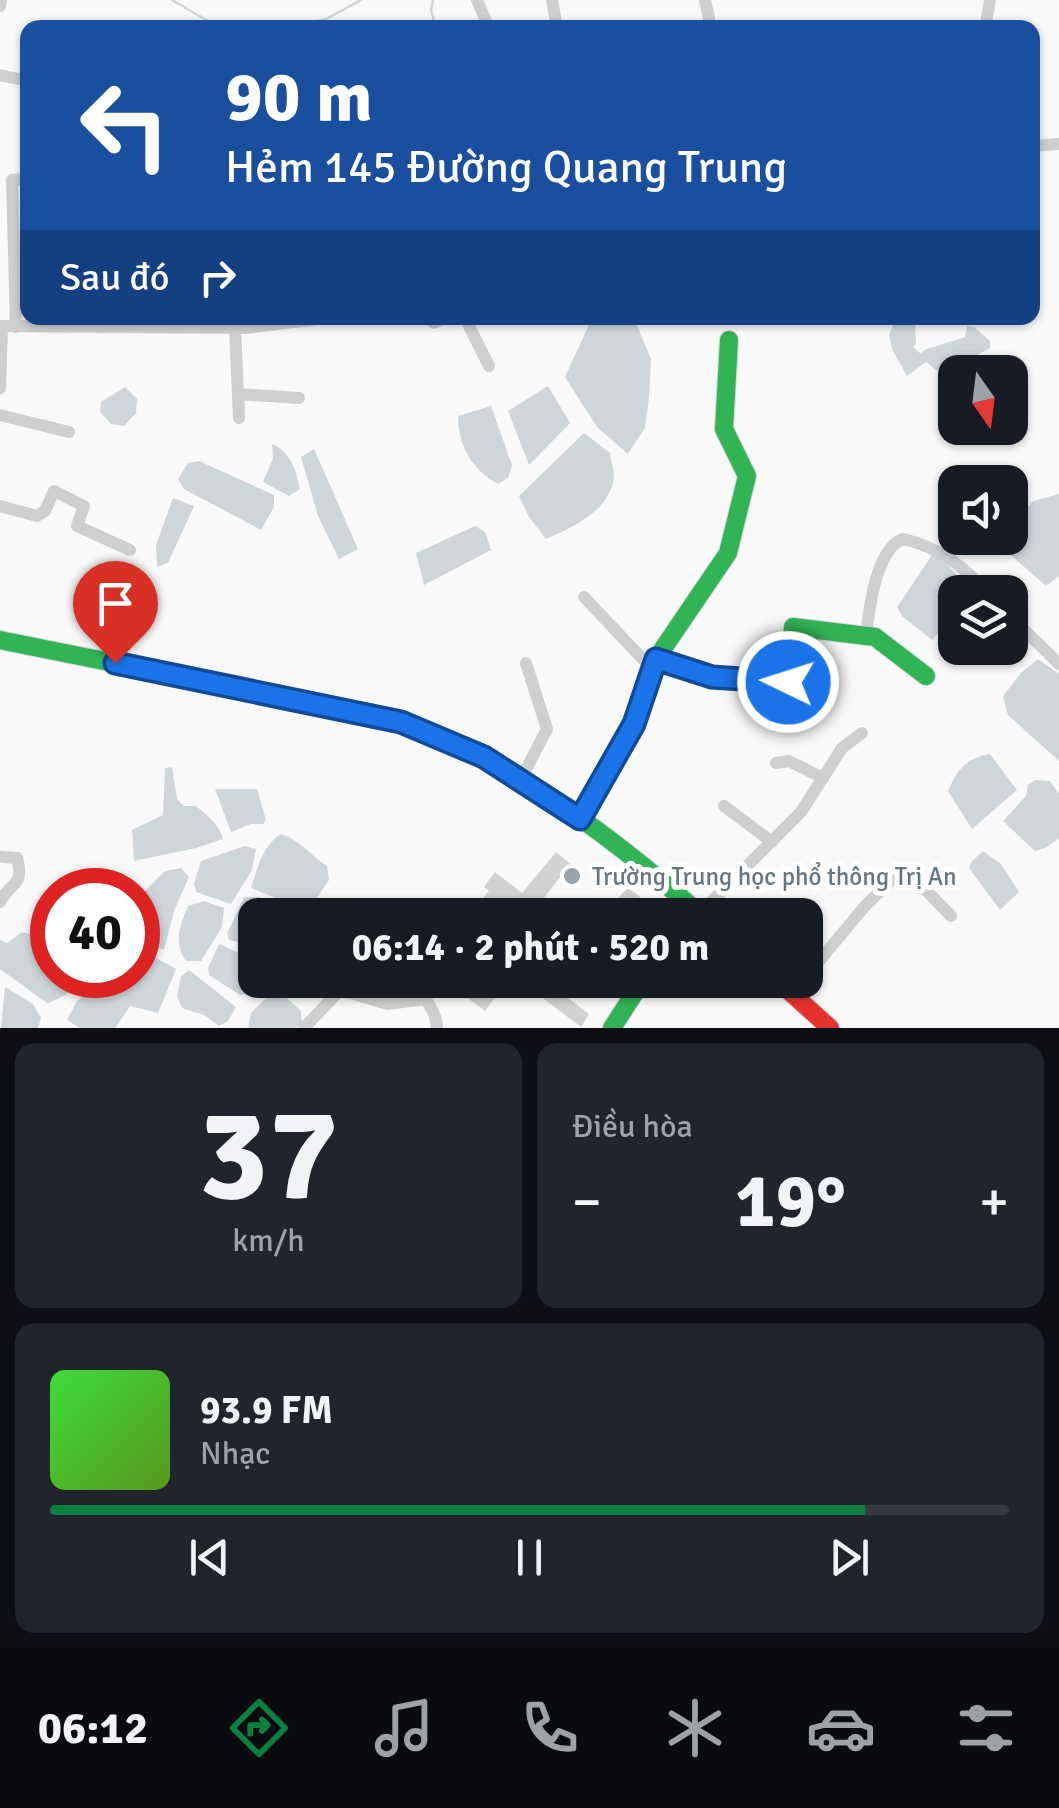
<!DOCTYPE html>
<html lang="vi">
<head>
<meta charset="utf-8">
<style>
	:root { --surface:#171b24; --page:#20242c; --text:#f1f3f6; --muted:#9ea1a6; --line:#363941; --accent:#0b8043 }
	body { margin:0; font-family:Signika,sans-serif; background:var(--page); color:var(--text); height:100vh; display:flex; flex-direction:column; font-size:38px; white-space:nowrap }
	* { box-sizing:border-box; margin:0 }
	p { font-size:32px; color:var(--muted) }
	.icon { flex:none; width:55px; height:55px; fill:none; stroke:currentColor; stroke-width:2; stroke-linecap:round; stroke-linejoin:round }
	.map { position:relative; height:1028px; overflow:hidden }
	.drawer { display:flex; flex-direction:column; gap:15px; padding:15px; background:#0d0f14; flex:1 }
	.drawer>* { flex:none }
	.hud { position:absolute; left:20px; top:20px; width:1020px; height:305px; border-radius:20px; box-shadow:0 2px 8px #0004; background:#1a4fa0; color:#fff; overflow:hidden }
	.needle { width:65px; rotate:166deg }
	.fabs { position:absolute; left:938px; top:355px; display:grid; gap:20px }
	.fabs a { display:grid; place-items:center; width:90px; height:90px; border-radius:20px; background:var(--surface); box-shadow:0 2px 8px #0004; font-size:50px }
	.speed { position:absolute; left:30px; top:868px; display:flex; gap:20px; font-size:50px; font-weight:700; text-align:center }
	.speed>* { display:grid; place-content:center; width:130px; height:130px; border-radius:50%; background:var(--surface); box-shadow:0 2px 8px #0004; line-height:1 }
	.speed .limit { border:15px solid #d22; background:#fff; color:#111 }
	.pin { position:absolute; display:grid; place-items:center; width:85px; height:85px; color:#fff; margin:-102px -42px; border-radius:50% 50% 50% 0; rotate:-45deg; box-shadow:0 0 10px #0007 }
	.pin .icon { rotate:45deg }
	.me { position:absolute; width:110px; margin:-55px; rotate:274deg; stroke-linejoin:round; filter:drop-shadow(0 0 8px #0008) }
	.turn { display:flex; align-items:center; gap:35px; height:210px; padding:0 40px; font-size:45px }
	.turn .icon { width:130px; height:130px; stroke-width:2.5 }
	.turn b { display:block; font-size:70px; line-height:85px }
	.then { display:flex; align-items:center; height:95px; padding:0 40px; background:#0003; gap:20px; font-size:38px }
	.big { font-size:75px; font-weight:700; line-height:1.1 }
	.drawer .widget { flex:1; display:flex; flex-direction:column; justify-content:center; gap:15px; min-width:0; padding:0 35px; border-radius:20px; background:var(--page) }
	.drawer .dial { align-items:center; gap:0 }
	.dial b { font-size:130px; line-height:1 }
	.song { display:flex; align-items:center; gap:30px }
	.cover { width:120px; height:120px; border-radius:15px; background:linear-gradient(135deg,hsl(120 70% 55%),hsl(90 70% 35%)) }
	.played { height:10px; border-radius:5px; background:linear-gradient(90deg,var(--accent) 85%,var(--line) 85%) }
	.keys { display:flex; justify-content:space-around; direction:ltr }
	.heat { display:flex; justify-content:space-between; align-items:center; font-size:55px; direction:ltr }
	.drawer .tiles { flex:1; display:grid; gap:15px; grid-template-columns:1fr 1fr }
	.widget:last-child { grid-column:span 2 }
	.trip { position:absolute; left:238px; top:898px; width:585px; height:100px; border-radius:20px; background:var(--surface); box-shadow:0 2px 8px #0004; font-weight:700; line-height:100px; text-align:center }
	.tabs { display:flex; height:160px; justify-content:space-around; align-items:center; background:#090b0e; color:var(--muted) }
	.tabs .icon { width:70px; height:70px }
	.tabs .selected { color:var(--accent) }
	.tabs b { font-size:45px; color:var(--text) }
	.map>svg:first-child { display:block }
	.water { fill:#ced6d9 }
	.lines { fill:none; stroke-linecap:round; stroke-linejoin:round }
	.stream { stroke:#ced6d9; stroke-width:2.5 }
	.building { fill:#d0d2d3 }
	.fast-casing { stroke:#d5d6d7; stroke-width:20 }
	.jam-casing { stroke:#d5d6d7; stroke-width:20 }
	.street { stroke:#cecfd0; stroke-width:12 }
	.fast { stroke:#30b455; stroke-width:18 }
	.jam { stroke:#e5322d; stroke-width:18 }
	.route-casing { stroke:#114b97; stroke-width:25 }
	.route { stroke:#1a73e8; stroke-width:18 }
	.poi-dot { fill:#99a4ac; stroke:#fff; stroke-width:4 }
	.labels { text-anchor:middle; stroke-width:10; stroke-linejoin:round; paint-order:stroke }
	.poi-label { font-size:25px; fill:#657683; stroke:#fff; text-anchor:start }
</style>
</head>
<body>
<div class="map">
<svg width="1059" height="1028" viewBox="0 0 1059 1028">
	<rect width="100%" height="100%" fill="#f9f9f9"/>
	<g class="water">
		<path d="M592,318H634L651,359L649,397L645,428L628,454L597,427L565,377Z"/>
		<path d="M896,318H915L916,344L913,347L921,354L924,350L965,337L967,326L974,327L990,341V348C968,360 959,364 936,370L926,362L907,376L892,349L889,335Z"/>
		<path d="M548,386L570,423L529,465L508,411Z"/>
		<path d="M125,387L137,399L136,413L124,426L111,424L100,412L101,402Z"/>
		<path d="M491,406L512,465L508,478L498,484C472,470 458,446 458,416Z"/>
		<path d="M584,433L610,453C611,460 614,470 614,477C610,511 573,527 546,539L529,517L519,496Z"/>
		<path d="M272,444C291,452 296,470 300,489L289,496L263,482L273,458Z"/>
		<path d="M314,449L358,549L339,559L318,516L301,457Z"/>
		<path d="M199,461L274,495V507L261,530L184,489L178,479L188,463Z"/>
		<path d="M1059,494V576L1046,586L997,543L1002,538H1010V528L1033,501Z"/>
		<path d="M173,498L194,506L168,563L157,567L156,545Z"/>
		<path d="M475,526L485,532L491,550L424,585L416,553Z"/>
		<path d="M932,555L945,562L971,591L955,592V616L932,640L902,616L897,607Z"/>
		<path d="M1038,659L1059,674V761L1008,715L1003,696L1022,672Z"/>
		<path d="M990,754L1017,790L972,829L948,791C957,769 967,758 990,754Z"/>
		<path d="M172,767L177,799L184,806H196C208,816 219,824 223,839L196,848L134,861L132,830L163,815L165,768Z"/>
		<path d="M1035,780L1050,781L1059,794V838L1045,848L1035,851L1003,821L1026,796L1028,785Z"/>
		<path d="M215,789H257L266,820L263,824H251L231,832Z"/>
		<path d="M280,834C298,838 311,856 327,866L329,880L308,911L251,888C258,866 262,848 280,834Z"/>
		<path d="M245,846L256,849L252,870L231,904L196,892L194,883L201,861Z"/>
		<path d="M983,851L1001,864L1019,892L1000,910L969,868L971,862Z"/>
		<path d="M181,868L189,877L174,911L164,950L138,940V898L165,871Z"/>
		<path d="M244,897H259L298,915H255V946L229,940L227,934Z"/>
		<path d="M204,901L224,908L222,927L201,961H186C173,942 180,926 188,906Z"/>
		<path d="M22,932L44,938L52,945V975H81C78,989 61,999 47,1003L0,969V940L7,943Z"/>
		<path d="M219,944L255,960V980H263L257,992L240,995L209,975L208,968Z"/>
		<path d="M149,954L176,969L158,1013L130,1006L115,1028H80L67,1020L77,1001L112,975H138V961Z"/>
		<path d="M189,970L236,1007L228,1021L219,1026L204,1015L182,1008L177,996L181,976Z"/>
		<path d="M5,987L33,1004L41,1018L38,1028H1Z"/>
		<path d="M276,988L301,1011L302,1023L296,1028H248L251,1013Z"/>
	</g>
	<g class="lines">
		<g class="stream">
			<path d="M172,0L208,21L247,28"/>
			<path d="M433,0L431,10L436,28"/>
			<path d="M286,28L326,19L361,0"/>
		</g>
	</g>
	<g class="building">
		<path d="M556,852L571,864L530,915H519L506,905L499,915H480L483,911L477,906L489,891L484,887L495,872L522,893Z"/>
		<path d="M628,887L655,910L652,915H604Z"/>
		<path d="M470,980H508L485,1011L461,993Z"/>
		<path d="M519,980H544L589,1014L581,1027Z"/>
	</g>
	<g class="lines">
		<defs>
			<g id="fast">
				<path d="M0,640L383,717C506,757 605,830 701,915"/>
				<path d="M656,659L712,677L788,682L793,627L875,637L926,676"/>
				<path d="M580,819L633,724L656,659L728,553L747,476L724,429L729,340"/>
				<path d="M612,1028L643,980"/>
			</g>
			<path id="jam" d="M777,980L830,1028"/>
		</defs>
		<use href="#fast" class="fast-casing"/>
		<use href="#jam" class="jam-casing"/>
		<g class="street">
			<path d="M477,0L489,28"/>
			<path d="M552,0L557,28"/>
			<path d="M705,0L711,28"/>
			<path d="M0,6L1,0"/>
			<path d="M985,28L990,0"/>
			<path d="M0,75L28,81"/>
			<path d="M1032,146L1059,144"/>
			<path d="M428,318L434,323L444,318"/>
			<path d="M465,318L489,366"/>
			<path d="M0,326L246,328L326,318"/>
			<path d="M16,327L12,180L28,179"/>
			<path d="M235,328L239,418"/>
			<path d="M0,388L2,326"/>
			<path d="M238,394L299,398"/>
			<path d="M0,415L69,432"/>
			<path d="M0,506L37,516L45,511L54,491L84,506L77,526L130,550"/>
			<path d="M584,597L653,670"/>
			<path d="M1010,616L1059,664"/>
			<path d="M866,635C869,609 876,549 903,539C939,547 963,566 987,592"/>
			<path d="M776,763L789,761L823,778"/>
			<path d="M521,779L547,729L526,663"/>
			<path d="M724,806L772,842"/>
			<path d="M0,857L17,858C25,886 11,881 0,902"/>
			<path d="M699,914L801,812L842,748L862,733"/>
			<path d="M805,978L865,906L902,870L917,881L951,916"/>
			<path d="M407,980C421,994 436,1007 437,1028"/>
			<path d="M304,1028L340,990L387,1004L426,999"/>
		</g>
		<use href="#fast" class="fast"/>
		<use href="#jam" class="jam"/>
	</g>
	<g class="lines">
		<defs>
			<path id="route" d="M115,663L401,722L484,757L580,819L634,724L656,659L712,677L788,682"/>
		</defs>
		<use href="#route" class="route-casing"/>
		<use href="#route" class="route"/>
	</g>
	<circle class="poi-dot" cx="572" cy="876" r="10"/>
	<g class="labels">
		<g class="poi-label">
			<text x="592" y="885">Trường Trung học phổ thông Trị An</text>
		</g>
	</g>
</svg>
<div class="fabs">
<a><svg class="needle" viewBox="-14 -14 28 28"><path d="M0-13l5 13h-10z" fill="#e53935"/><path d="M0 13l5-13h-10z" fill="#9ea1a6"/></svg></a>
<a><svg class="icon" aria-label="sound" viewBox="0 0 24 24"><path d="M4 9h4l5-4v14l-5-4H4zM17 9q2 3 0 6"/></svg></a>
<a><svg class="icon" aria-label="layers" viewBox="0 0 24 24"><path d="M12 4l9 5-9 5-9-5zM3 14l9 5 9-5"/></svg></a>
</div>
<div class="speed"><div class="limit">40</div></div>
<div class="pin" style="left:115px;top:663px;background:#d93025"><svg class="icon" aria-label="arrive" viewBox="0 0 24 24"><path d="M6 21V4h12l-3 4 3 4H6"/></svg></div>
<svg class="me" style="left:788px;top:682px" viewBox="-20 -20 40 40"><circle r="17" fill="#1a73e8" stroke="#fff" stroke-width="3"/><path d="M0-11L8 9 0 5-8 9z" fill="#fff"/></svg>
<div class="trip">06:14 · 2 phút · 520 m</div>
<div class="hud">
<div class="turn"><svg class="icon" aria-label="left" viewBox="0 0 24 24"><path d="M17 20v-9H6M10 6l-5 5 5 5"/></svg><div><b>90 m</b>Hẻm 145 Đường Quang Trung</div></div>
<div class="then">Sau đó<svg class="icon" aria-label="right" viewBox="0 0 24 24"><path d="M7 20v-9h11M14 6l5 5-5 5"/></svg></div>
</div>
</div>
<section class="drawer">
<div class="tiles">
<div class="widget dial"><b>37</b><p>km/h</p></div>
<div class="widget"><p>Điều hòa</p>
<div class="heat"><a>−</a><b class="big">19°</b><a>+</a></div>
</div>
<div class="widget">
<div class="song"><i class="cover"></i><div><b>93.9 FM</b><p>Nhạc</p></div></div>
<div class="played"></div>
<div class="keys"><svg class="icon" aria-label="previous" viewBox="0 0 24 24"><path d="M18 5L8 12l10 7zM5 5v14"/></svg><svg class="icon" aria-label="pause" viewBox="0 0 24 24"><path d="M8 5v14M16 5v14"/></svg><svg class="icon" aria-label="next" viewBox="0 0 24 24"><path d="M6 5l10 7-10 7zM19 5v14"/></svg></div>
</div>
</div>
</section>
<nav class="tabs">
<b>06:12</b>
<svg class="icon selected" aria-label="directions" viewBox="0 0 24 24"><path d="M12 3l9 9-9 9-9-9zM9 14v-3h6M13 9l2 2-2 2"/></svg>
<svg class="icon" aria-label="music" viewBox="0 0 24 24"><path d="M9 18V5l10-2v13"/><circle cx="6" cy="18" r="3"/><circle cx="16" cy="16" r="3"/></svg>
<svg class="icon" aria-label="phone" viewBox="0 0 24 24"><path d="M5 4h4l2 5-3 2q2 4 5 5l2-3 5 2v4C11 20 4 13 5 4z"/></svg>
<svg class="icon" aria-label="climate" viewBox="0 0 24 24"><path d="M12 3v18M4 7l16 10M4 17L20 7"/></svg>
<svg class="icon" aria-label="car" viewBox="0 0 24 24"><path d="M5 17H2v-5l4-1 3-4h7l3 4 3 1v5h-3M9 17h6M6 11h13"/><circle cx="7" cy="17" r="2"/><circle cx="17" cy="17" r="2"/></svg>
<svg class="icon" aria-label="filters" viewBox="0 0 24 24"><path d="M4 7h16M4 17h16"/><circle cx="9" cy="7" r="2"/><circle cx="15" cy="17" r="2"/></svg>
</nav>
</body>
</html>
